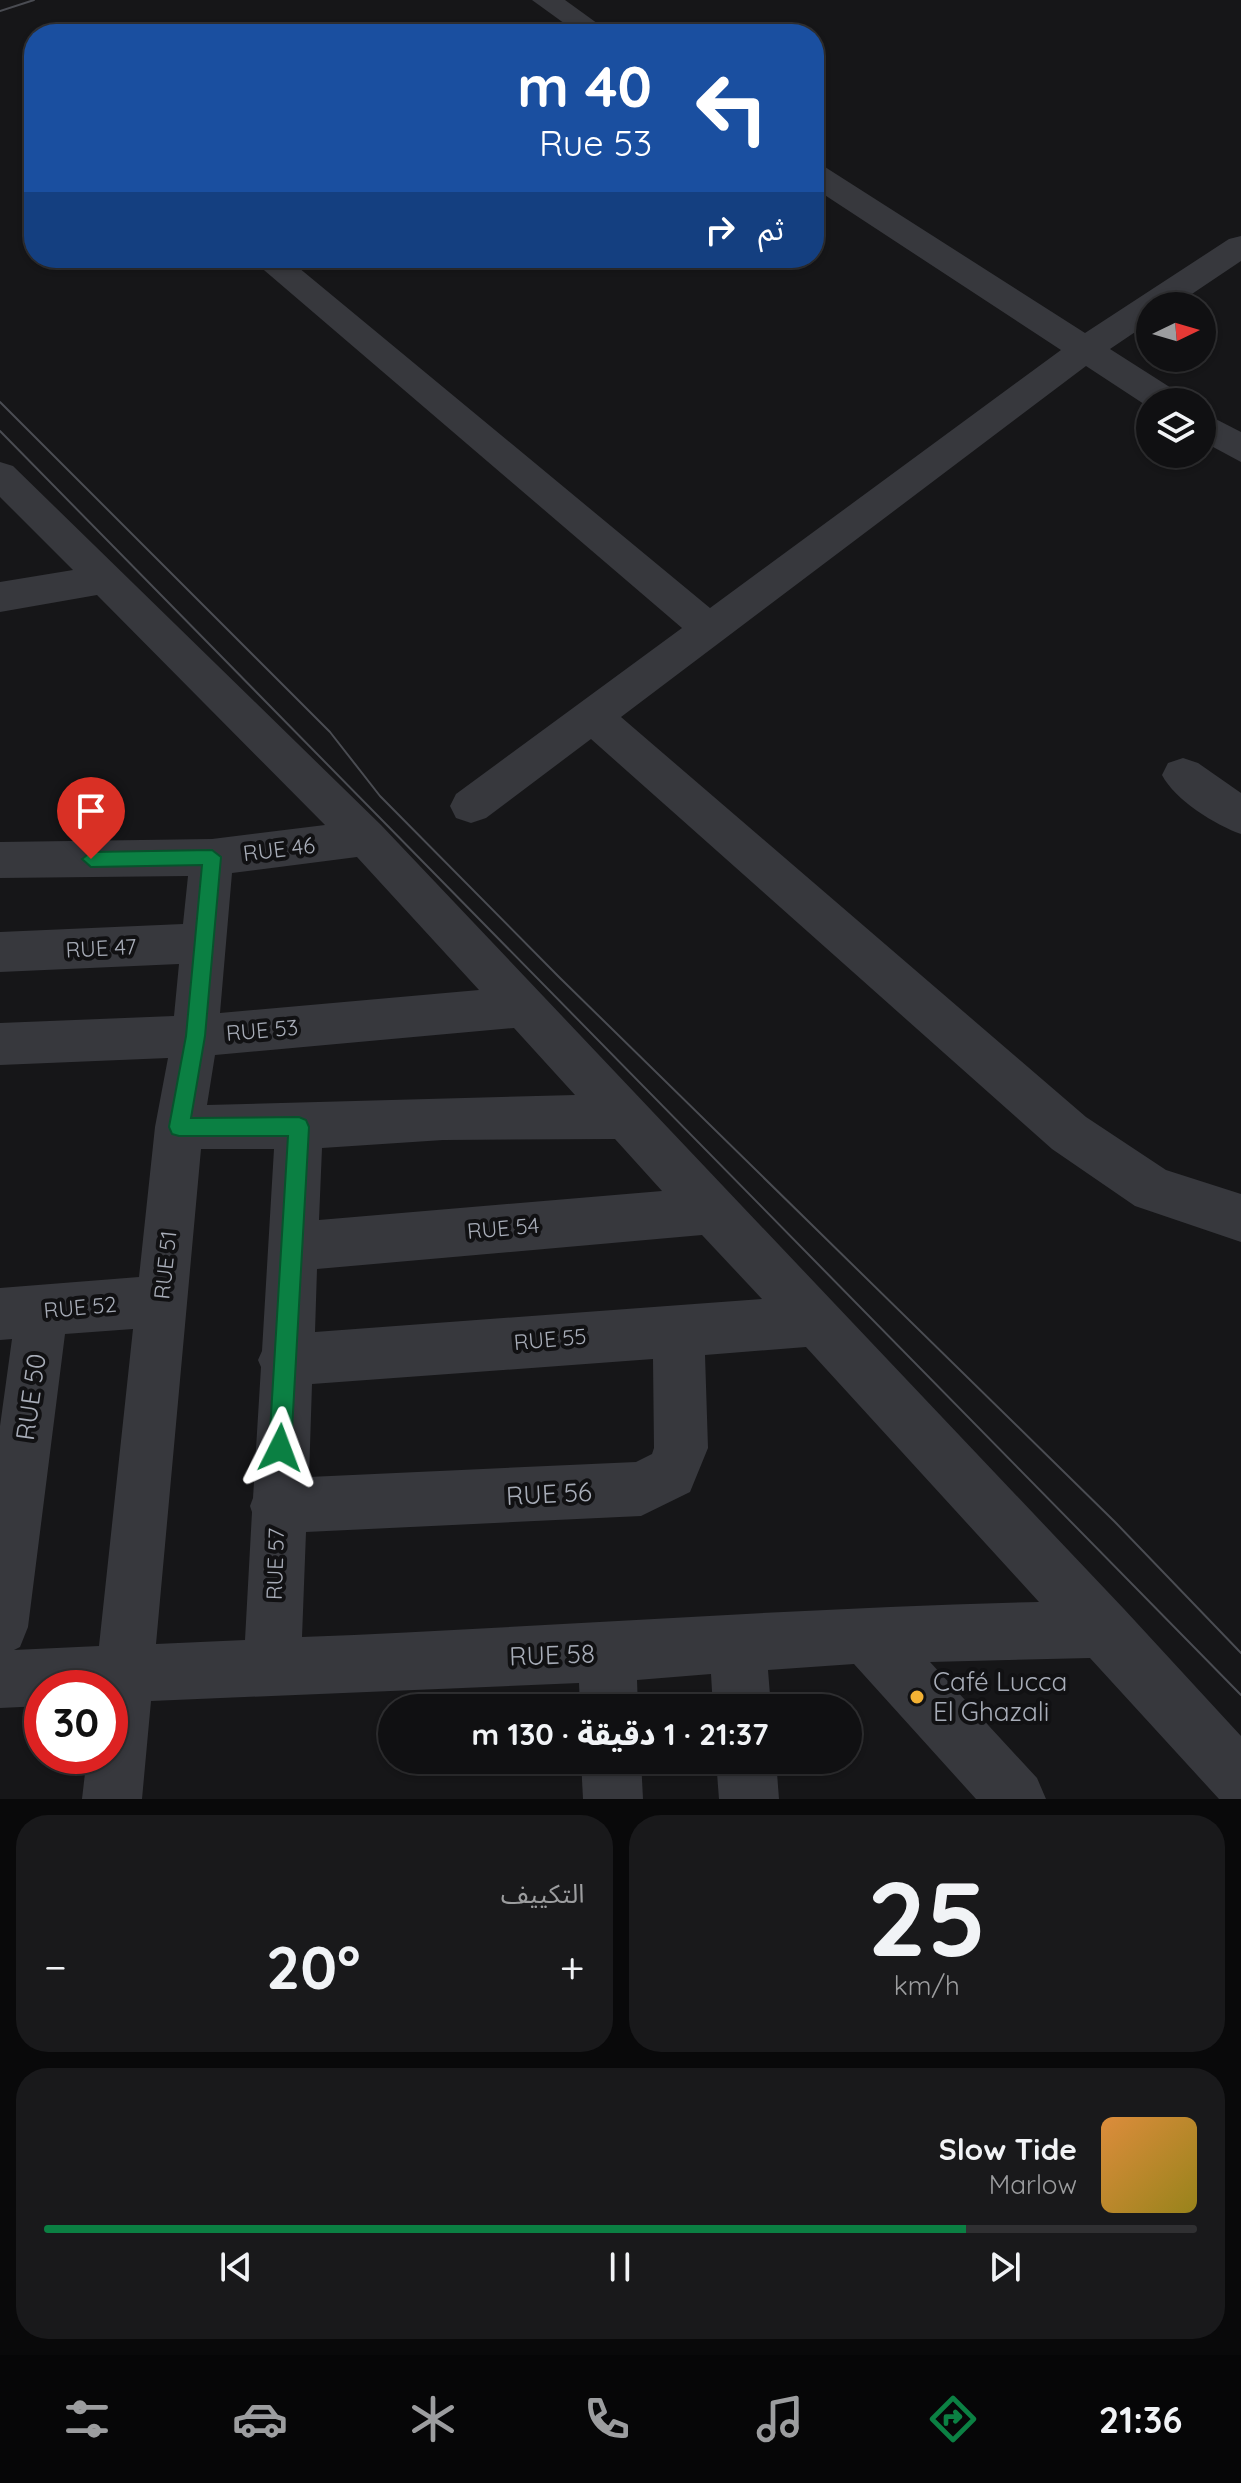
<!DOCTYPE html>
<html lang="ar">
<head>
<meta charset="utf-8">
<style>
	:root { --surface:#101012; --page:#19191b; --text:#f1f3f6; --muted:#9c9d9f; --line:#303032; --accent:#0b8043 }
	body { margin:0; font-family:Quicksand,"Noto Sans Arabic",sans-serif; background:var(--page); color:var(--text); direction:rtl; height:100vh; display:flex; flex-direction:column; font-size:30px; white-space:nowrap }
	* { box-sizing:border-box; margin:0 }
	p { font-size:26px; color:var(--muted) }
	.icon { flex:none; width:44px; height:44px; fill:none; stroke:currentColor; stroke-width:2; stroke-linecap:round; stroke-linejoin:round }
	.map { position:relative; height:1799px; overflow:hidden; direction:ltr }
	.side { display:flex; flex-direction:column; gap:16px; padding:16px; background:#09090a; flex:1 }
	.side>* { flex:none }
	.banner { position:absolute; left:24px; top:24px; width:800px; height:244px; border-radius:32px; box-shadow:0 2px 6px #0004,0 0 0 2px var(--line); direction:rtl; background:#1a4fa0; color:#fff; overflow:hidden }
	.needle { width:52px; rotate:85deg }
	.tools { position:absolute; left:1136px; top:292px; display:grid; gap:16px }
	.tools a { display:grid; place-items:center; width:80px; height:80px; border-radius:50%; background:var(--surface); box-shadow:0 2px 6px #0004,0 0 0 2px var(--line); font-size:40px }
	.speed { position:absolute; left:24px; top:1670px; display:flex; gap:16px; font-size:40px; font-weight:700; text-align:center }
	.speed>* { display:grid; place-content:center; width:104px; height:104px; border-radius:50%; background:var(--surface); box-shadow:0 2px 6px #0004,0 0 0 2px var(--line); line-height:1 }
	.speed .limit { border:12px solid #d22; background:#fff; color:#111 }
	.pin { position:absolute; display:grid; place-items:center; width:68px; height:68px; color:#fff; margin:-82px -34px; border-radius:50% 50% 50% 0; rotate:-45deg; box-shadow:0 0 8px #0007 }
	.pin .icon { rotate:45deg }
	.me { position:absolute; width:88px; margin:-44px; rotate:3deg; stroke-linejoin:round; filter:drop-shadow(0 0 6px #0008) }
	.turn { display:flex; align-items:center; gap:28px; height:168px; padding:0 40px; font-size:36px }
	.turn .icon { width:104px; height:104px; stroke-width:2.5 }
	.turn b { display:block; font-size:56px; line-height:68px }
	.then { display:flex; align-items:center; height:76px; padding:0 40px; background:#0003; gap:16px; font-size:30px }
	.big { font-size:60px; font-weight:800; line-height:1.1 }
	.side .card { flex:1; display:flex; flex-direction:column; justify-content:center; gap:12px; min-width:0; padding:0 28px; border-radius:32px; background:var(--page) }
	.side .dial { align-items:center; gap:0 }
	.dial b { font-size:104px; line-height:1 }
	.song { display:flex; align-items:center; gap:24px }
	.cover { width:96px; height:96px; border-radius:12px; background:linear-gradient(135deg,hsl(30 70% 55%),hsl(50 70% 35%)) }
	.played { height:8px; border-radius:4px; background:linear-gradient(90deg,var(--accent) 80%,var(--line) 80%) }
	.keys { display:flex; justify-content:space-around; direction:ltr }
	.heat { display:flex; justify-content:space-between; align-items:center; font-size:44px; direction:ltr }
	.side .tiles { flex:1; display:grid; gap:16px; grid-template-columns:1fr 1fr }
	.card:last-child { grid-column:span 2 }
	.trip { position:absolute; left:378px; top:1694px; width:484px; height:80px; border-radius:40px; background:var(--surface); box-shadow:0 2px 6px #0004,0 0 0 2px var(--line); font-weight:800; line-height:80px; text-align:center; direction:rtl }
	.menu { display:flex; height:128px; justify-content:space-around; align-items:center; background:#060607; color:var(--muted) }
	.menu .icon { width:56px; height:56px }
	.menu .selected { color:var(--accent) }
	.menu b { font-size:36px; color:var(--text) }
	.map>svg:first-child { display:block }
	.lines { fill:none; stroke-linecap:round; stroke-linejoin:round }
	.minor { fill:#37383d; fill-rule:evenodd }
	.tram { stroke:#4a4c52; stroke-width:2 }
	.route { fill:#0b8043; stroke:#07532c; stroke-width:2 }
	.poi-dot { fill:#f2b134; stroke:#111113; stroke-width:3 }
	.labels { text-anchor:middle; stroke-width:8; stroke-linejoin:round; paint-order:stroke }
	.street-label { font-size:22px; fill:#a8adb8; stroke:#111113 }
	.near-street-label { font-size:26px; fill:#a8adb8; stroke:#111113 }
	.near-poi-label { font-size:26px; fill:#a8adb8; stroke:#111113; text-anchor:start }
</style>
</head>
<body>
<div class="map">
<svg width="1241" height="1799" viewBox="0 0 1241 1799">
	<rect width="100%" height="100%" fill="#161618"/>
	<g class="lines">
		<g class="minor">
			<path d="M532,0H565L612,34H579Z"/>
			<path d="M814,164L825,167L1085,333L1229,239L1241,236V261L1174,306H1150V322L1110,349L1179,393L1185,402H1150V408L1086,366L621,717L1086,1117L1166,1170L1241,1194V1242L1135,1206L1052,1149L591,739L486,818L471,823L456,818L450,806L456,794L682,628L250,258H287L710,608L1061,350L814,188Z"/>
			<path d="M1202,412L1241,432V462L1202,441Z"/>
			<path d="M0,462L13,466L381,825L1124,1609L1241,1736V1799H1219L1090,1658L930,1662L1037,1778L1046,1799H976L854,1664L768,1670L771,1708H713L711,1674L637,1680L638,1708H580L579,1683L151,1701L142,1799H82L87,1756H110V1688H42V1706L0,1708V1426L12,1339L0,1340V1288L139,1277L155,1127L168,1058L0,1065V1023L174,1016L179,964L0,972V932L183,924L188,876L0,878V842L212,839L325,825L97,595L0,612V582L73,570L0,497ZM357,857L479,990L220,1013L232,873ZM514,1028L575,1095L207,1105L215,1055ZM615,1139L662,1191L319,1220L322,1148L443,1140ZM201,1149H274L262,1351L258,1360L261,1367L253,1498L250,1506L252,1512L245,1640L156,1644ZM702,1235L762,1299L315,1332L317,1269ZM133,1329L99,1646L14,1650L20,1647L28,1627L65,1334ZM806,1347L1039,1602C793,1608 548,1627 302,1637L306,1532L641,1516L690,1492L708,1448L705,1355ZM653,1359L654,1448L652,1454L636,1462L309,1477L312,1384Z"/>
			<path d="M1183,758L1198,763L1241,793V834C1215,825 1175,800 1162,775L1168,763Z"/>
			<path d="M581,1760H641L643,1799H583Z"/>
			<path d="M716,1760H776L779,1799H719Z"/>
		</g>
		<g class="tram">
			<path d="M0,11L34,0"/>
			<path d="M0,402L330,732L380,796L559,977L1115,1522L1241,1653"/>
			<path d="M0,431L1241,1695"/>
		</g>
	</g>
	<path class="route" d="M212,850L221,857L205,1036L191,1118L299,1117L306,1120L309,1127L291,1448L288,1455L280,1459L272,1455L269,1448L288,1136H179L172,1134L169,1127L186,1036L202,865L91,867L82,859L91,852Z"/>
	<circle class="poi-dot" cx="917" cy="1697" r="8"/>
	<g class="labels">
		<g class="street-label">
			<text transform="translate(279 849) rotate(-7)" y="8">RUE 46</text>
			<text transform="translate(101 948) rotate(-3)" y="8">RUE 47</text>
			<text transform="translate(262 1030) rotate(-5)" y="8">RUE 53</text>
			<text transform="translate(503 1228) rotate(-5)" y="8">RUE 54</text>
			<text transform="translate(165 1265) rotate(-84)" y="8">RUE 51</text>
			<text transform="translate(80 1307) rotate(-5)" y="8">RUE 52</text>
			<text transform="translate(550 1339) rotate(-5)" y="8">RUE 55</text>
			<text transform="translate(275 1564) rotate(-88)" y="8">RUE 57</text>
		</g>
		<g class="near-street-label">
			<text transform="translate(31 1397) rotate(-82)" y="9">RUE 50</text>
			<text transform="translate(549 1494) rotate(-3)" y="9">RUE 56</text>
			<text transform="translate(552 1655) rotate(-2)" y="9">RUE 58</text>
		</g>
		<g class="near-poi-label">
			<text x="933" y="1691">Café Lucca<tspan x="933" dy="30">El Ghazali</tspan></text>
		</g>
	</g>
</svg>
<div class="tools">
<a><svg class="needle" viewBox="-14 -14 28 28"><path d="M0-13l5 13h-10z" fill="#e53935"/><path d="M0 13l5-13h-10z" fill="#9c9d9f"/></svg></a>
<a><svg class="icon" aria-label="layers" viewBox="0 0 24 24"><path d="M12 4l9 5-9 5-9-5zM3 14l9 5 9-5"/></svg></a>
</div>
<div class="speed"><div class="limit">30</div></div>
<div class="pin" style="left:91px;top:859px;background:#d93025"><svg class="icon" aria-label="arrive" viewBox="0 0 24 24"><path d="M6 21V4h12l-3 4 3 4H6"/></svg></div>
<svg class="me" style="left:280px;top:1448px" viewBox="-20 -20 40 40"><path d="M0-17L14 15 0 8-14 15z" fill="#0b8043" stroke="#fff" stroke-width="4"/></svg>
<div class="trip">21:37 · 1 دقيقة · 130 m</div>
<div class="banner">
<div class="turn"><svg class="icon" aria-label="left" viewBox="0 0 24 24"><path d="M17 20v-9H6M10 6l-5 5 5 5"/></svg><div><b>40 m</b>Rue 53</div></div>
<div class="then">ثم<svg class="icon" aria-label="right" viewBox="0 0 24 24"><path d="M7 20v-9h11M14 6l5 5-5 5"/></svg></div>
</div>
</div>
<section class="side">
<div class="tiles">
<div class="card dial"><b>25</b><p>km/h</p></div>
<div class="card"><p>التكييف</p>
<div class="heat"><a>−</a><b class="big">20°</b><a>+</a></div>
</div>
<div class="card">
<div class="song"><i class="cover"></i><div><b>Slow Tide</b><p>Marlow</p></div></div>
<div class="played"></div>
<div class="keys"><svg class="icon" aria-label="previous" viewBox="0 0 24 24"><path d="M18 5L8 12l10 7zM5 5v14"/></svg><svg class="icon" aria-label="pause" viewBox="0 0 24 24"><path d="M8 5v14M16 5v14"/></svg><svg class="icon" aria-label="next" viewBox="0 0 24 24"><path d="M6 5l10 7-10 7zM19 5v14"/></svg></div>
</div>
</div>
</section>
<nav class="menu">
<b>21:36</b>
<svg class="icon selected" aria-label="directions" viewBox="0 0 24 24"><path d="M12 3l9 9-9 9-9-9zM9 14v-3h6M13 9l2 2-2 2"/></svg>
<svg class="icon" aria-label="music" viewBox="0 0 24 24"><path d="M9 18V5l10-2v13"/><circle cx="6" cy="18" r="3"/><circle cx="16" cy="16" r="3"/></svg>
<svg class="icon" aria-label="phone" viewBox="0 0 24 24"><path d="M5 4h4l2 5-3 2q2 4 5 5l2-3 5 2v4C11 20 4 13 5 4z"/></svg>
<svg class="icon" aria-label="climate" viewBox="0 0 24 24"><path d="M12 3v18M4 7l16 10M4 17L20 7"/></svg>
<svg class="icon" aria-label="car" viewBox="0 0 24 24"><path d="M5 17H2v-5l4-1 3-4h7l3 4 3 1v5h-3M9 17h6M6 11h13"/><circle cx="7" cy="17" r="2"/><circle cx="17" cy="17" r="2"/></svg>
<svg class="icon" aria-label="filters" viewBox="0 0 24 24"><path d="M4 7h16M4 17h16"/><circle cx="9" cy="7" r="2"/><circle cx="15" cy="17" r="2"/></svg>
</nav>
</body>
</html>
